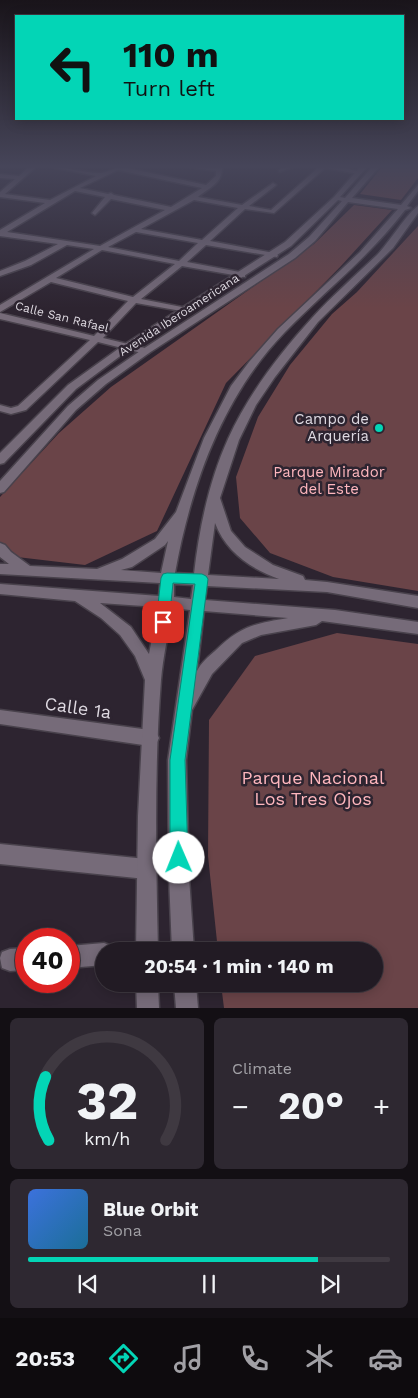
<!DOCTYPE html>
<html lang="en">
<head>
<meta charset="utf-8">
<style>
	:root { --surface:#221b24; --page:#2e2831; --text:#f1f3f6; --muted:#a2a1a6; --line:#3f3941; --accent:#03d5b6 }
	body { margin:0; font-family:"Work Sans",sans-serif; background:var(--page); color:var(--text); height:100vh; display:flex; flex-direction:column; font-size:19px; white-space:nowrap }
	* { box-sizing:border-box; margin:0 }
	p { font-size:16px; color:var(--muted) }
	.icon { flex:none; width:28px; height:28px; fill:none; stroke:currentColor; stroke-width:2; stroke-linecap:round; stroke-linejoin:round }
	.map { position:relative; height:1008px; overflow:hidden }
	.panel { display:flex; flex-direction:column; gap:10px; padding:10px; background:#130f14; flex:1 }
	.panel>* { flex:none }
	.guide { position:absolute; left:15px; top:15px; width:389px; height:105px; border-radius:0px; box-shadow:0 2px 12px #0003,0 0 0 1px var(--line); background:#03d5b6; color:#111; overflow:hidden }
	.speed { position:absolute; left:15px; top:928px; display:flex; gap:10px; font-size:25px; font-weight:700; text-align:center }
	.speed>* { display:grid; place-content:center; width:65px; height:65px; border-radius:50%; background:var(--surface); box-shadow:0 2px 12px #0003,0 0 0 1px var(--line); line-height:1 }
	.speed .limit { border:8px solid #d22; background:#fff; color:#111 }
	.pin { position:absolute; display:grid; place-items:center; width:42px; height:42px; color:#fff; margin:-21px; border-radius:10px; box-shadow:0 2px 8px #0006 }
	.me { position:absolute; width:55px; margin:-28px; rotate:359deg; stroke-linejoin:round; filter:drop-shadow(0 0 4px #0008) }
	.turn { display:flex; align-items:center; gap:18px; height:105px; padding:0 25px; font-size:22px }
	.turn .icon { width:65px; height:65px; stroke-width:2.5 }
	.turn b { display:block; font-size:35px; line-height:42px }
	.big { font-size:38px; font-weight:700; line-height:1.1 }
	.panel .widget { flex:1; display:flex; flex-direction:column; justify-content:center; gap:8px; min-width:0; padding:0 18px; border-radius:8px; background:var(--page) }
	.panel .dial { align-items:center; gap:0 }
	.dial svg { height:130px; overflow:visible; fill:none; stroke:var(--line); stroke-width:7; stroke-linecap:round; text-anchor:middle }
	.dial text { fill:var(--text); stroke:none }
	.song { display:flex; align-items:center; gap:15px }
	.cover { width:60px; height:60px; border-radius:8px; background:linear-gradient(135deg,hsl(220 70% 55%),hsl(200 70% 35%)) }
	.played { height:5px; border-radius:2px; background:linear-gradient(90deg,var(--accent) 80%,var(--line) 80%) }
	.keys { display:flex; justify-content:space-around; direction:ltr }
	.heat { display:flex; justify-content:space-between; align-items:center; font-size:28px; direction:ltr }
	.panel .tiles { flex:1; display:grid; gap:10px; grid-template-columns:1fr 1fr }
	.widget:last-child { grid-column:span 2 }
	.trip { position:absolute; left:95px; top:942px; width:288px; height:50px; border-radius:25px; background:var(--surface); box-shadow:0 2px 12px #0003,0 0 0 1px var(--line); font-weight:700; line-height:50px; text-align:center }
	.tabs { display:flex; height:80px; justify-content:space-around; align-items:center; background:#0e0b0e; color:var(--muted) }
	.tabs .icon { width:35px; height:35px }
	.tabs .selected { color:var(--accent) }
	.tabs b { font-size:22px; color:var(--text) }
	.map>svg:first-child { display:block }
	.green { fill:#6a4448 }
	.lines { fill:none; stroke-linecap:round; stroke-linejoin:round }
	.minor-casing { stroke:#49424c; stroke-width:3 }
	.tertiary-casing { stroke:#49424c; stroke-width:3 }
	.minor { fill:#766b79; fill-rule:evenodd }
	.tertiary { fill:#766b79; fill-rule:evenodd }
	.route { fill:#03d5b6; stroke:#028a76 }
	.poi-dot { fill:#03d5b6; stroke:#2d2430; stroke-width:2 }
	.labels { text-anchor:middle; stroke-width:5; stroke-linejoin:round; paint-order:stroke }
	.far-street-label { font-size:12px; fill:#ded9e1; stroke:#2d2430 }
	.poi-label { font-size:15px; fill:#ded9e1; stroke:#2d2430; text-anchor:end }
	.park-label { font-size:15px; fill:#feb6bd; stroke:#2d2430 }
	.near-street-label { font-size:18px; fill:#ded9e1; stroke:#2d2430 }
	.near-park-label { font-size:18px; fill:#feb6bd; stroke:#2d2430 }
</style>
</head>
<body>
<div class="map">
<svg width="418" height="1008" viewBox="0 0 418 1008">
	<rect width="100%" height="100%" fill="#2d2430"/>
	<g class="green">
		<path d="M382,167H418V178L401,200L360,194Z"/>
		<path d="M354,205L392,210L341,266L226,383L157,531L85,565L0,555V497L59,433L111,387L314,244Z"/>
		<path d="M418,226V591L333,577L270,553L240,518L236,477L258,417L290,365L332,314L357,292Z"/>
		<path d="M337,633L418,644V1008H224L221,984H374V951H218L208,856L209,720L255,656Z"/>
	</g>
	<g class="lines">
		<defs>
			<g id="minor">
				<path d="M29,167H36L5,194L50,200L96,176L51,167C68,167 84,173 100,173C107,173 114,167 123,167L206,185L216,176V171L189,167H222C223,183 209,188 198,197L242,205L273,183L276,185L275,186L249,206L271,210L319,167H340L362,172L359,174L325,168L274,213L245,209L210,241L274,253L278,255L277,257L206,245L187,262L245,273V277L182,266L141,299L187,308V312L136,303L103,338L149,349V353L146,354L98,342L26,410L11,414L0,411V405L11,408L18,406L90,340L0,319V313L94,336L128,301L51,282L0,312V305L94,249L67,245L31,265L0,276V271L25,261L58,244L0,236V230L45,203L0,197V192L15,179L0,178V174L19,176ZM118,170L202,188L171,207L114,195L111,193L108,194L80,188ZM75,191L105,197L92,213L95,215L111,199L165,210L100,246L7,232ZM194,200L238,208L202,240L141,229ZM136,232L198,243L179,261L108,247ZM102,250L175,264L133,297L56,278Z"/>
				<path d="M284,167H293L279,172V170Z"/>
				<path d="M0,710L150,730L156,732L159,738L156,744L150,746L0,724Z"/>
				<path d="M0,844L146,859L153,862L156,869L153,876L146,879L0,864Z"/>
				<path d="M104,943L112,946L114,951H104V965L69,968V946Z"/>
				<path d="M26,948V970L10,971L2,968L0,958L2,952L10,949Z"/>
			</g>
			<g id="tertiary">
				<path d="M360,167H367L340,197L345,198L372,167H379L352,198L401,205L418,185V191L407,206L411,208L405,210C370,256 325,291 285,332C222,397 191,485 175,573L194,574C199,529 209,481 228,439C248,395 279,354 312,318C332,296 355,276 377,255C388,244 408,212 418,206V213L393,248L318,322L275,377L256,405L239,440L220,498L231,531L245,547L273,565L303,576L305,580L327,582L418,596V608L327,592L207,586L205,600L335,610L418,622V634L322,621L316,625L261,635L242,643L212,674L192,710L186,760L189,877L194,951H172L169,877L168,760L190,610L172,608C169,632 163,656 161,680C154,770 156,861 158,951H136L138,816L145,680L135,656L120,635L101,618L75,601L0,594V584L159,596L160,583L0,574V564H9L0,557V543L5,545L11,552L30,566L97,569L122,559L155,539L176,512L204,438L231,386L249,362L278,329L360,252L398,209L348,202L315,241L295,258L149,353L106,384L76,410L4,492L0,493V481L68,406L98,380L143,349L289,254L309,237L342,201L338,200L291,246L131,348L76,389L4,463L0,464V453L68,385L125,344L285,242L334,197ZM215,523C226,552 251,569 279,579L208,575ZM168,541L161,573L121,570L132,567L165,545ZM174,584L193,585L191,599L174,597ZM100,603L158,607L149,654L131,627ZM204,611L288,618C253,624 241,626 215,651C208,657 201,663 197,671Z"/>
				<path d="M136,984H158L159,1008H137Z"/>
				<path d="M174,984H196L198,1008H176Z"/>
			</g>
		</defs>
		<use href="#minor" class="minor-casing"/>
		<use href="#tertiary" class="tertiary-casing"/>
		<use href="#minor" class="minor"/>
		<use href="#tertiary" class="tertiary"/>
	</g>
	<linearGradient id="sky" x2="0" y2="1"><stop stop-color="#19141a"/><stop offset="0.54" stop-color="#464559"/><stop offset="1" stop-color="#464559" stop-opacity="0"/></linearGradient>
	<rect width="418" height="308" fill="url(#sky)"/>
	<path class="route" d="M167,573L202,574L206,576L208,579L185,760L188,858L185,864L179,867L173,864L170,858V760L195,584L173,583L169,622L167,625L163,627L158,625L156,622L161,578L163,574Z"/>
	<circle class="poi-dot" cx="379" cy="428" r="5"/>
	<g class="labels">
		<g class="far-street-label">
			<text transform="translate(179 315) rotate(-33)" y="4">Avenida Iberoamericana</text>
			<text transform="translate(62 317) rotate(14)" y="4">Calle San Rafael</text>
		</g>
		<g class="poi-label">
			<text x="369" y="424">Campo de<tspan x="369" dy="17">Arquería</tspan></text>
		</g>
		<g class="park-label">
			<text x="329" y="477">Parque Mirador<tspan x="329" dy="17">del Este</tspan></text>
		</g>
		<g class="near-street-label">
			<text transform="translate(78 708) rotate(8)" y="6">Calle 1a</text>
		</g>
		<g class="near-park-label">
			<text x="313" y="784">Parque Nacional<tspan x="313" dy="21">Los Tres Ojos</tspan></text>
		</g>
	</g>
</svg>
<div class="speed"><div class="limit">40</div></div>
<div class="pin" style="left:163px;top:622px;background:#d93025"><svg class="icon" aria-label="arrive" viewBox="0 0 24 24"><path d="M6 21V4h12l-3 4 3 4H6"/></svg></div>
<svg class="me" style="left:179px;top:858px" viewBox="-20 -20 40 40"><circle r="19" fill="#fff"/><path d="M0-13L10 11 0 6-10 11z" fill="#03d5b6"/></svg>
<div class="trip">20:54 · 1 min · 140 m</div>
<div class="guide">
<div class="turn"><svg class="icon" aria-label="left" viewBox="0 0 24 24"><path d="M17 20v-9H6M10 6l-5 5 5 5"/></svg><div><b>110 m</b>Turn left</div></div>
</div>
</div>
<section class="panel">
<div class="tiles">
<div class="widget dial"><svg viewBox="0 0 100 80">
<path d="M14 69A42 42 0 1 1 86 69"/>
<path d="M14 69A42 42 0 0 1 12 30" stroke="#03d5b6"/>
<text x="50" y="56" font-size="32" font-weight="700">32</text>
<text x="50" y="72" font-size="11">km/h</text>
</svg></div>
<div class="widget"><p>Climate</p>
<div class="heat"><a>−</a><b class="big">20°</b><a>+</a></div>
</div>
<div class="widget">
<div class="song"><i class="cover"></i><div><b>Blue Orbit</b><p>Sona</p></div></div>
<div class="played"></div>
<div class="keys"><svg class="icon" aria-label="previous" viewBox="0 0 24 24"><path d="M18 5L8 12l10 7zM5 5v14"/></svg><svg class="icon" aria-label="pause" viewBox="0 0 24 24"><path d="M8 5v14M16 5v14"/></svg><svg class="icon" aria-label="next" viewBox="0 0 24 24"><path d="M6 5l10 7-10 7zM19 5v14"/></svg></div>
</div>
</div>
</section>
<nav class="tabs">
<b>20:53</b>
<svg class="icon selected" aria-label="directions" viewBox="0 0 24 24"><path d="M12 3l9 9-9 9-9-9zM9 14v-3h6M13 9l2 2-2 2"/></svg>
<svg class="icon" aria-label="music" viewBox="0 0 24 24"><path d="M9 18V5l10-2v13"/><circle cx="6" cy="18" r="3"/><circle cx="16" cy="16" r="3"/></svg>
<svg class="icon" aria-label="phone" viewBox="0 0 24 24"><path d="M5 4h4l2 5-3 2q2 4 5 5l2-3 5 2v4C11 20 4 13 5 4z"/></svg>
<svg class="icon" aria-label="climate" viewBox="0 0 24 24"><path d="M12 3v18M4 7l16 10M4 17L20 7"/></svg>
<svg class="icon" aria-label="car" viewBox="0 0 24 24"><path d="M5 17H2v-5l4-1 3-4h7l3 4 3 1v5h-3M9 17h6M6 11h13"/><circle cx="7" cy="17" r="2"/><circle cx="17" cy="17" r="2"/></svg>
</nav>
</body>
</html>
